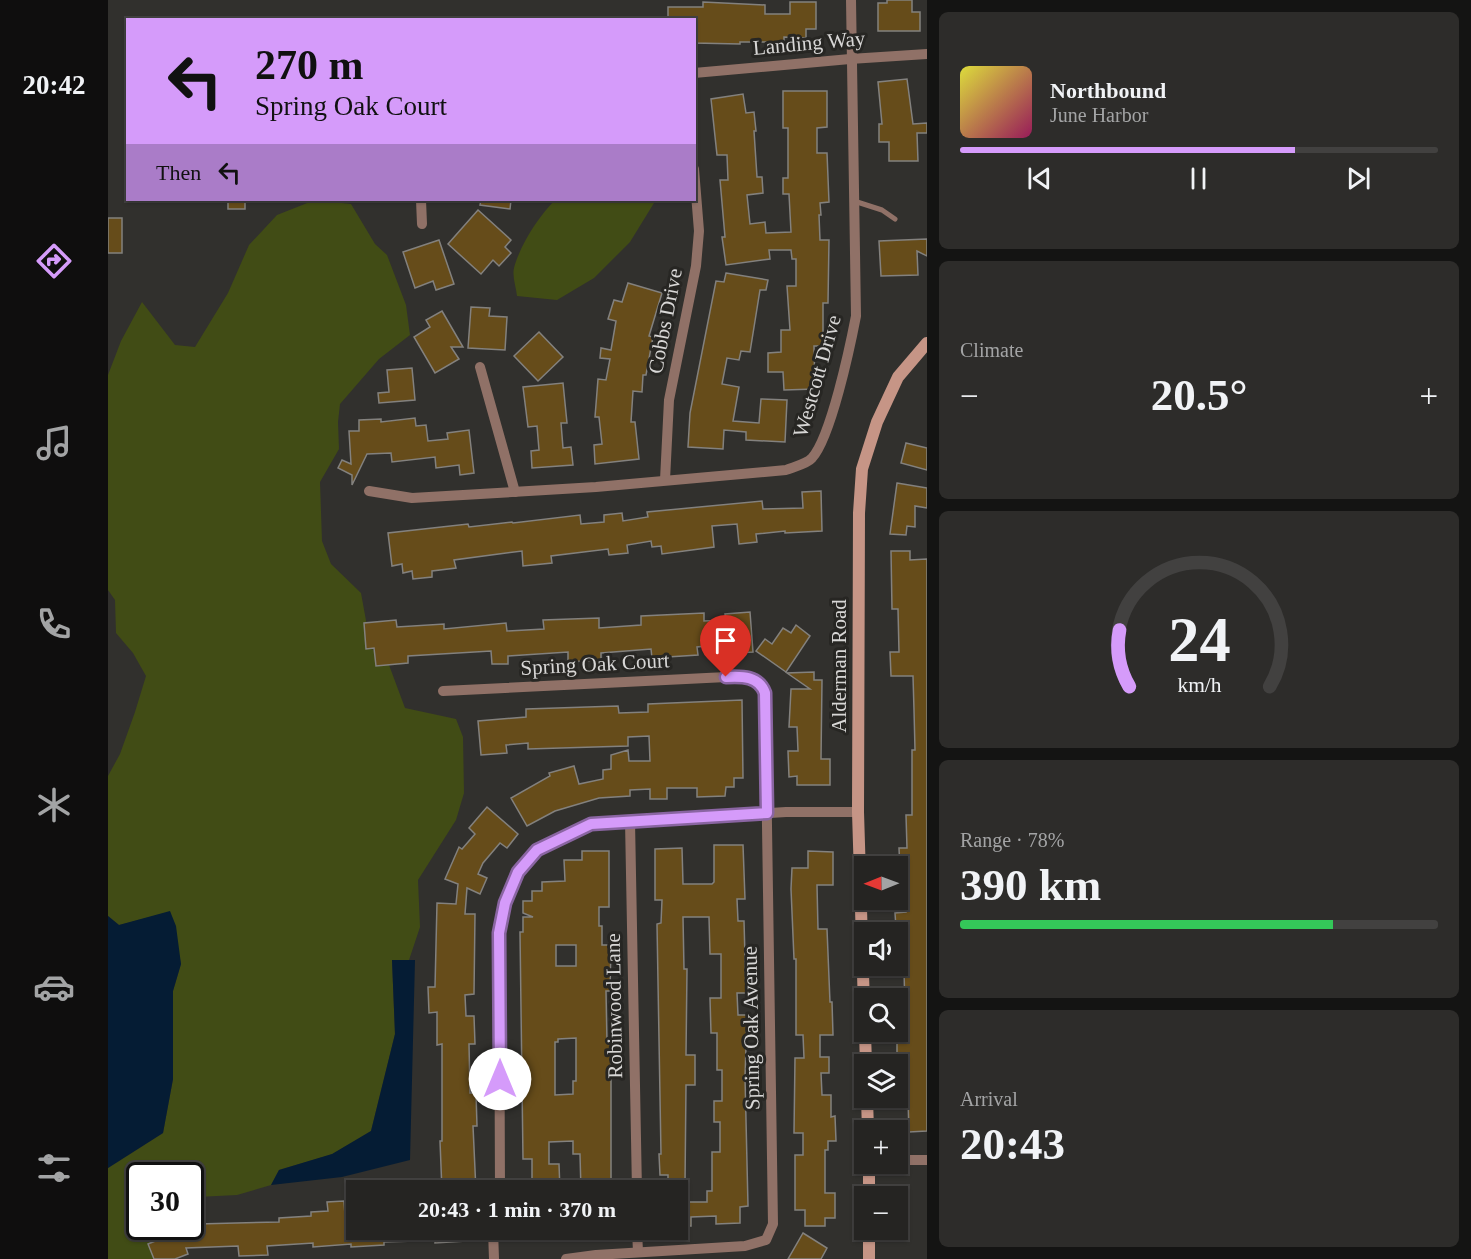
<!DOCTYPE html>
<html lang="en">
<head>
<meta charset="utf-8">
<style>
	:root { --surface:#252422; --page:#2d2c2a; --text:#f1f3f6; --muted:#a3a4a5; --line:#424140; --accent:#d59bfa }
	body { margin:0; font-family:Georgia,serif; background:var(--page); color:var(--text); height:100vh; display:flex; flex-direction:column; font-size:22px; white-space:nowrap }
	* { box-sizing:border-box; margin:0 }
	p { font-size:20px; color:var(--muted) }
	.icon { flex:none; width:33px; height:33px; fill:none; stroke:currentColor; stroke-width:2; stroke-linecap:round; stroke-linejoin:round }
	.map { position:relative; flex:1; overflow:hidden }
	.panel { display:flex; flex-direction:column; gap:12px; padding:12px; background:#141413; width:544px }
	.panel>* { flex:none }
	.banner { position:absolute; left:18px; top:18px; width:570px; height:183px; border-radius:0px; box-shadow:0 2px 4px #0004,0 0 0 2px var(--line); background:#d59bfa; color:#111; overflow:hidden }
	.needle { width:39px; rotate:269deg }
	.fabs { position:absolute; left:746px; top:856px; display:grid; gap:12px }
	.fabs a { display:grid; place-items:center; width:54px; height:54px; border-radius:0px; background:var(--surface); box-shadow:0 2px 4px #0004,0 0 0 2px var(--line); font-size:30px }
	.speed { position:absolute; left:18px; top:1162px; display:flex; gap:12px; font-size:30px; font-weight:700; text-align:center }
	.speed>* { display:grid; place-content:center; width:78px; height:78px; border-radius:50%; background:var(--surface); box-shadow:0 2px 4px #0004,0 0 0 2px var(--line); line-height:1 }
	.speed .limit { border:3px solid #111; border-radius:9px; background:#fff; color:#111 }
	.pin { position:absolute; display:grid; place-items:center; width:51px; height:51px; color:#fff; margin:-62px -26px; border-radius:50% 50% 50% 0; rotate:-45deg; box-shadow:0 0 6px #0007 }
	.pin .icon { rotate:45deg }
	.me { position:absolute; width:66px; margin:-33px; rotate:0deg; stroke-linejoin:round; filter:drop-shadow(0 0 4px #0008) }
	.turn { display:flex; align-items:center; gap:21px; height:126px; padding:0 30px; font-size:27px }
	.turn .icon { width:78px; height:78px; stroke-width:2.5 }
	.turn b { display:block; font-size:42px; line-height:51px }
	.then { display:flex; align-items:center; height:57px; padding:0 30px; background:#0003; gap:12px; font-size:22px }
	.big { font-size:45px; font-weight:600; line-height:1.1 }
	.panel .widget { flex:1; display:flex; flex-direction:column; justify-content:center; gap:9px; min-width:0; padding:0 21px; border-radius:9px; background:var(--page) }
	.panel .dial { align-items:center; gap:0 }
	.dial svg { height:156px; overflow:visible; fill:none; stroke:var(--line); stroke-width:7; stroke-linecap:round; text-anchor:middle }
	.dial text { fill:var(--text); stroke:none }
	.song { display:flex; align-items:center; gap:18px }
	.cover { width:72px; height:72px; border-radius:9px; background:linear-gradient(135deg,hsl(60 70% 55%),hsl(330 70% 35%)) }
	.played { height:6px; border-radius:3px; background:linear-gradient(90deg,var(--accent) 70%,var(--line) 70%) }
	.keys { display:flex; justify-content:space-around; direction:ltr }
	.heat { display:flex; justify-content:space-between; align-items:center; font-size:33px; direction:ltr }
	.charge { height:9px; border-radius:4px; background:linear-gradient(90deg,#34c759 78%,var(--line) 0) }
	.trip { position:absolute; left:238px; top:1180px; width:342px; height:60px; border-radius:0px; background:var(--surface); box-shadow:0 2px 4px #0004,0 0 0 2px var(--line); font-weight:600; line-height:60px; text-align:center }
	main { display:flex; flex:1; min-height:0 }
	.tabs { display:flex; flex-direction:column; width:108px; justify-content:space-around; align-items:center; background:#0f0e0e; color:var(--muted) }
	.tabs .icon { width:42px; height:42px }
	.tabs .current { color:var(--accent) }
	.tabs b { font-size:27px; color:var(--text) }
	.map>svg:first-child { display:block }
	.green { fill:#414c15 }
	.water { fill:#051c34 }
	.building { fill:#664c1a; stroke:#83817e; stroke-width:1.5; fill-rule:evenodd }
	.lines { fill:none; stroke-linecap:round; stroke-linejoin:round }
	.lane { stroke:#907167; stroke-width:5 }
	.street { stroke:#907167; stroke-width:10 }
	.secondary { stroke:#c69586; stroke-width:12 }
	.route-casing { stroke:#8a65a2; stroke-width:15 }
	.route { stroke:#d59bfa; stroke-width:10 }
	.labels { text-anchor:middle; stroke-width:6; stroke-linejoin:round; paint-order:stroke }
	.street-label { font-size:21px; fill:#d8d7d6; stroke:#272623 }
</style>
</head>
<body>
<main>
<nav class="tabs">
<b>20:42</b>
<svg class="icon current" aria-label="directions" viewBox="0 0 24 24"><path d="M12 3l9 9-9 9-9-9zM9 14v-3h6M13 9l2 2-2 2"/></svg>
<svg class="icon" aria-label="music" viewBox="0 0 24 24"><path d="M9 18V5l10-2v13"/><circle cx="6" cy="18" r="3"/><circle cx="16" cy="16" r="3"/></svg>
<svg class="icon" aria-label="phone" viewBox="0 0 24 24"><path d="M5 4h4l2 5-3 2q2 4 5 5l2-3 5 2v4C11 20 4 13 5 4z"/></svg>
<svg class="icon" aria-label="climate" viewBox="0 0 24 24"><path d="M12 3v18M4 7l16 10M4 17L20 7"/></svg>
<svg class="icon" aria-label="car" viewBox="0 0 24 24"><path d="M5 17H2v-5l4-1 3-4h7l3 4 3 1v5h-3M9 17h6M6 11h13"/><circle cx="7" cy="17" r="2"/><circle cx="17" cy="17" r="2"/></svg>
<svg class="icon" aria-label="filters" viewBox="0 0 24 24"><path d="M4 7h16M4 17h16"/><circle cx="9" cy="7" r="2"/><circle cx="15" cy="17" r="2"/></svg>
</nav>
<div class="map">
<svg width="819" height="1259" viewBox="0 0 819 1259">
	<rect width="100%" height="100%" fill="#31302d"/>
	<g class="green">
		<path d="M207,200L243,204L267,244L279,255L298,305L302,335L271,359L232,404L230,422L231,449L212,482L214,541L223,564L253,593L263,648L281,665L297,708L348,719L355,737L356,793L348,820L310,880L312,927L301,960L284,961L287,1034L263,1131L225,1154L171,1170L163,1185L129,1195L89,1197L83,1218L82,1176H32V1227H65L53,1233L48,1259H0V1168L55,1133L65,1079V991L73,964L62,912L11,925L0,916V776L12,754L27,712L38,676L25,653L8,633L7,600L0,590V375L13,341L34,302L67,345L87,347L120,293L141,245L169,215Z"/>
		<path d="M447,200H546V203L522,242L486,278L449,300L409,296C408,287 404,276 406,268C412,245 431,216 447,200Z"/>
	</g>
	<g class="water">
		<path d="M62,911L68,926L73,964L65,991V1079L55,1133L0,1168V916L11,925Z"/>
		<path d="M284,960H307L302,1160L234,1177L163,1185L171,1170L224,1154L263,1131L287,1034Z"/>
	</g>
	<g class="building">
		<path d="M779,0H804V12H812V31H770V3H779Z"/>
		<path d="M595,2L657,5V14H682V2H708V29H698V38L676,37V42H632V44L586,43V20H560V7H595Z"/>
		<path d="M799,79L805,124L819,123V133H809L810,161H781V142H771V124H774L770,82Z"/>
		<path d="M675,91H719V127L709,128V153H719L721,202L712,203L713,215H711L712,240H721L720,303H715V346H706L707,389L676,390L675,372H660V353L673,352V330H682L679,286H688V259H684L683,250H661L662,259L618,265L614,237H617L612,180H620L619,155H609L603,99L635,94L638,113L646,112L648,131H646L649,177H654L655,193L639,195L642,224L657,222L658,233L683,232L681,194H675V178H680V128H675Z"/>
		<rect x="120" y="200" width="17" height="9"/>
		<path d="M373,200H403L402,209L372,205Z"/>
		<path d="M370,210L403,240L397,247L403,253L391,266L385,260L373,274L340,244Z"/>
		<rect x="0" y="218" width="14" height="35"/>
		<path d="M819,239V256L809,251L810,275L773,276L771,241Z"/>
		<path d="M331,240L346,284L328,290L325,281L307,288L295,252Z"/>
		<path d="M618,273L660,280L658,290H652L642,352L633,351L631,360L619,358L614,384L631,387L625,421L651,423L653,399L679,400L677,442L638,440V432L616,430L615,449L580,447L582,413L608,281L616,282Z"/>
		<path d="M520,283L554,293L541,336L545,337L538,375H535L534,392L525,391L523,422H527L531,459L487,464L486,445L494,444L491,417H487L490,379L498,380L502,359L492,358L493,348L503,350L508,321L500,319L506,300L514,302Z"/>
		<path d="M363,307L382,308L381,316L399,317L397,350L360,348Z"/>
		<path d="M334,311L355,347H343L351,359L327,373L306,337L322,327L318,320Z"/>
		<path d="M431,332L455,357L430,381L406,356Z"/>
		<path d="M304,368L307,400L271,403L270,393L281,392L279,370Z"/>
		<path d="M455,383L459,423H453L455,448L463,447L465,465L424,468L423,451L431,450L429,426L420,427L415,387Z"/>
		<path d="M307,418L308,426L318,425L320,441L340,439L339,433L361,430L366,473L352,475L351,465L328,468L327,457L284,462L283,453L259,454L244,485V475L230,468L234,460L243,464L241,431H251V420L273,419V422Z"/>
		<path d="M798,443L819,448V470L793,463Z"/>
		<path d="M789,483L819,488V508L807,506V527L799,526L798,535L782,534Z"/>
		<path d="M713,491L714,531L677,533V531L648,534L649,542L631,544L629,524L604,526L606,547L554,554L553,546L544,547L543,541L519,545L520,553L501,555L500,549L443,556L444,563L415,566L414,551L346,560L348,568L324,571V577L305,579L304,571L295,573L294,564L284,566L280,533L360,524L361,527L404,522L405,523L472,515L473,524L496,522V515L514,513L515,521L540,517L539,512L654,501L655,509L695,508L694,492Z"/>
		<path d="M783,551H802V560L819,559V1131L801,1132L800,1100H793V1066H789V1010H797L796,970H791L790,928H788L787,913L798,912V870H792L791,848H799L798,815H804V750H807L806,710L805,676H783L782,652H791L790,609H784Z"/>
		<path d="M642,612L645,652L628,653L627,643L589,647L590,655L544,658L543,649L493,653V660L460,662V652L400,656V664H384L383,651L300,656V663L268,666L266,648L258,649L256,623L288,620L289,627L336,624V629L398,623L399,631L436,629L435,620L491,618V628L533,625V616L596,613V621L618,620L617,614Z"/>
		<path d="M688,625L702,636L678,672L648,651L657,639L664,644L675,628L683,633Z"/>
		<path d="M706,672V680H714L713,759H722V785H689V776L681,777L680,751H690L689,727H681L683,689H702L679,673Z"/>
		<path d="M634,700L635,778H626V787H618L617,796L589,797V788H559V799H542V789L522,790V796L491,798L447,811L419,826L403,798L442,776L441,773L466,766L471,784L495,779V770L503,769V755L520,750L521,761H542L541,736L520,737V746L420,749V743L398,745L399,753L373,755L370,721L418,717V709L510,706L511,713L540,712V704Z"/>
		<path d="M379,807L410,834L399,848L392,843L375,863L370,874L379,878L372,894L359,888L357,914H367L366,994L357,995L358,1016H366L367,1044H361L362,1093H368L369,1126H365L368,1191H334L332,1141H334V1044L329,1045V1012L321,1013L320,987H327L329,903L348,904L350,884L337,879L351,847L354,849L367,834L361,828Z"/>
		<path d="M606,845H635L637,899H629L630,921H636L638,993H629L630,1015H639L637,1077L640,1206L632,1207V1223L608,1224V1216L583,1217V1226H570V1202H599V1191H604V1152H612V1122H606V1101H614V1070H609V1033H603L602,998H613V954H602L601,917H575L576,969H579L578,1055H587V1085H578L577,1185H560V1175H552L551,1154H553L549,924L553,923L554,900H547V849L574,848L575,884H604L606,882Z"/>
		<path d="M474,851H501V907H491V926H494V945H503L502,991H498L499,1042H503V1191H473L472,1154H465V1141L441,1142V1164H451L452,1191H416L415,1181H424V1159H415L412,932H415V917H425L415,913V901H424V891H434V882L457,881L456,860H474ZM448,945H468V966H448ZM468,1038V1081H465V1094L447,1095V1042H450V1039Z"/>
		<path d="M700,851L725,852V885H709L710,929H719L722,1002H724L725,1035H712V1057H721V1073H713L714,1095H723V1117L727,1116L728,1141H720V1150H717V1193H727V1218H717V1226H697V1210H687V1155H695V1133H686L687,1058H696L695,1035H688V959H686L683,889L684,868H700Z"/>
		<path d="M236,1201L238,1229L306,1230L307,1241L276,1242V1245L243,1247V1244L205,1247V1243L159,1246L160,1255L131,1256L130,1246L78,1248L80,1254L67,1259H46L40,1244L89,1224L171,1222V1218L203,1216V1212L220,1211L219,1202Z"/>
		<path d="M327,1230H357L358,1241L327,1243Z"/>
		<path d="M695,1233L719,1248L713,1259H680Z"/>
	</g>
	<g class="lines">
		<path class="lane" d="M746,201L774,210L787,219"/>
		<g class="street">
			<path d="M586,73L742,59L819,54"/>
			<path d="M313,200L314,224"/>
			<path d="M372,367L407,492"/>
			<path d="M557,480L561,400L588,266L591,231L586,169"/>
			<path d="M261,491L304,498L488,487L678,470C685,467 699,464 704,458C723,437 742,347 748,316L743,0"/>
			<path d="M335,691L639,676L655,686L657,693L665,1224L658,1240L637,1246L488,1255L458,1259"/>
			<path d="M522,821L529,1191"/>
			<path d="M789,1160H819"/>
			<path d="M392,1191L391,933L397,903L410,872L429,850L483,824L678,812H750"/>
			<path d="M385,1230L386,1259"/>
			<path d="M529,1230L530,1252"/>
		</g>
		<g class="secondary">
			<path d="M756,1006L750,812L751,513L754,469L769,422L790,377L819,343"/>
			<path d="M757,1032L758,1065"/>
			<path d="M759,1098L760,1131"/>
			<path d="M761,1164V1197"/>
			<path d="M761,1230V1259"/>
		</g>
	</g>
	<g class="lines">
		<defs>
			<path id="route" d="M392,1079L391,933L397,903L410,872L429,850L483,824L659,813L657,693C651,676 634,676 618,677"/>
		</defs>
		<use href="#route" class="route-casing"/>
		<use href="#route" class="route"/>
	</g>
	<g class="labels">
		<g class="street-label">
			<text transform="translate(701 43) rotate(-5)" y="7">Landing Way</text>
			<text transform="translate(557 321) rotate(-79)" y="7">Cobbs Drive</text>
			<text transform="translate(709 376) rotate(-74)" y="7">Westcott Drive</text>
			<text transform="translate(487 664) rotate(-3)" y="7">Spring Oak Court</text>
			<text transform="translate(731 666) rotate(-90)" y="7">Alderman Road</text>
			<text transform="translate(506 1006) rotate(-91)" y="7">Robinwood Lane</text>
			<text transform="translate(643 1028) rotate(-91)" y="7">Spring Oak Avenue</text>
		</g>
	</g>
</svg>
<div class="fabs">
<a><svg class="needle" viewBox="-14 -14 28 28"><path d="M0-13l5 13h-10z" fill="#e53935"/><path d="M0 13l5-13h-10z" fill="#a3a4a5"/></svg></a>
<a><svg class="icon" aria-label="sound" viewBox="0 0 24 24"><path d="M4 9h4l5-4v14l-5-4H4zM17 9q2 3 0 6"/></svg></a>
<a><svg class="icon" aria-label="search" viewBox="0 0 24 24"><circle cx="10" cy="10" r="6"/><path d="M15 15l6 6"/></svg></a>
<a><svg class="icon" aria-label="layers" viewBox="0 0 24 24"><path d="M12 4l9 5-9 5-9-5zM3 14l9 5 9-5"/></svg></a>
<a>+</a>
<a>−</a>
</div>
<div class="speed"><div class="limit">30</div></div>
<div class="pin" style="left:618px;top:677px;background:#d93025"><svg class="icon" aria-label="arrive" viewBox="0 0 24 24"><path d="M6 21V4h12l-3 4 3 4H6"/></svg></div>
<svg class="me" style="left:392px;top:1079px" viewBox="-20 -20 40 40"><circle r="19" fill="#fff"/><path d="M0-13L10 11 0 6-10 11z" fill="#d59bfa"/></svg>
<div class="trip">20:43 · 1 min · 370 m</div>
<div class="banner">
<div class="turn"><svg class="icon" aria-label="left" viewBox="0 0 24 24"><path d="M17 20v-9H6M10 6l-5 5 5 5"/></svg><div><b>270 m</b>Spring Oak Court</div></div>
<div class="then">Then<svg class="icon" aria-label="left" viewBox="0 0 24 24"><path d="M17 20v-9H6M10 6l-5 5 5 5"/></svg></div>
</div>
</div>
<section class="panel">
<div class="widget">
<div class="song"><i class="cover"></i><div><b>Northbound</b><p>June Harbor</p></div></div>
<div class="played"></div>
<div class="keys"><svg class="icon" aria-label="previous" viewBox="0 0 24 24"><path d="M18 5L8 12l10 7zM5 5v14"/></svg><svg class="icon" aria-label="pause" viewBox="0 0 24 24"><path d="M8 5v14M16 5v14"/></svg><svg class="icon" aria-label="next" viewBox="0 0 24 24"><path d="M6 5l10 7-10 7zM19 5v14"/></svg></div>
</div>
<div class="widget"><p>Climate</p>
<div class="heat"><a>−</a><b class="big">20.5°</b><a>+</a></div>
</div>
<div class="widget dial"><svg viewBox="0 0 100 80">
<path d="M14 69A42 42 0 1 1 86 69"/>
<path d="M14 69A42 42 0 0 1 9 40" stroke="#d59bfa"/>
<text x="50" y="56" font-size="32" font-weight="700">24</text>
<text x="50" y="72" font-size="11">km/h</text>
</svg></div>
<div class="widget"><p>Range · 78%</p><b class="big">390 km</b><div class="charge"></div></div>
<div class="widget"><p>Arrival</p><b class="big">20:43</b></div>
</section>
</main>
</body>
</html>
